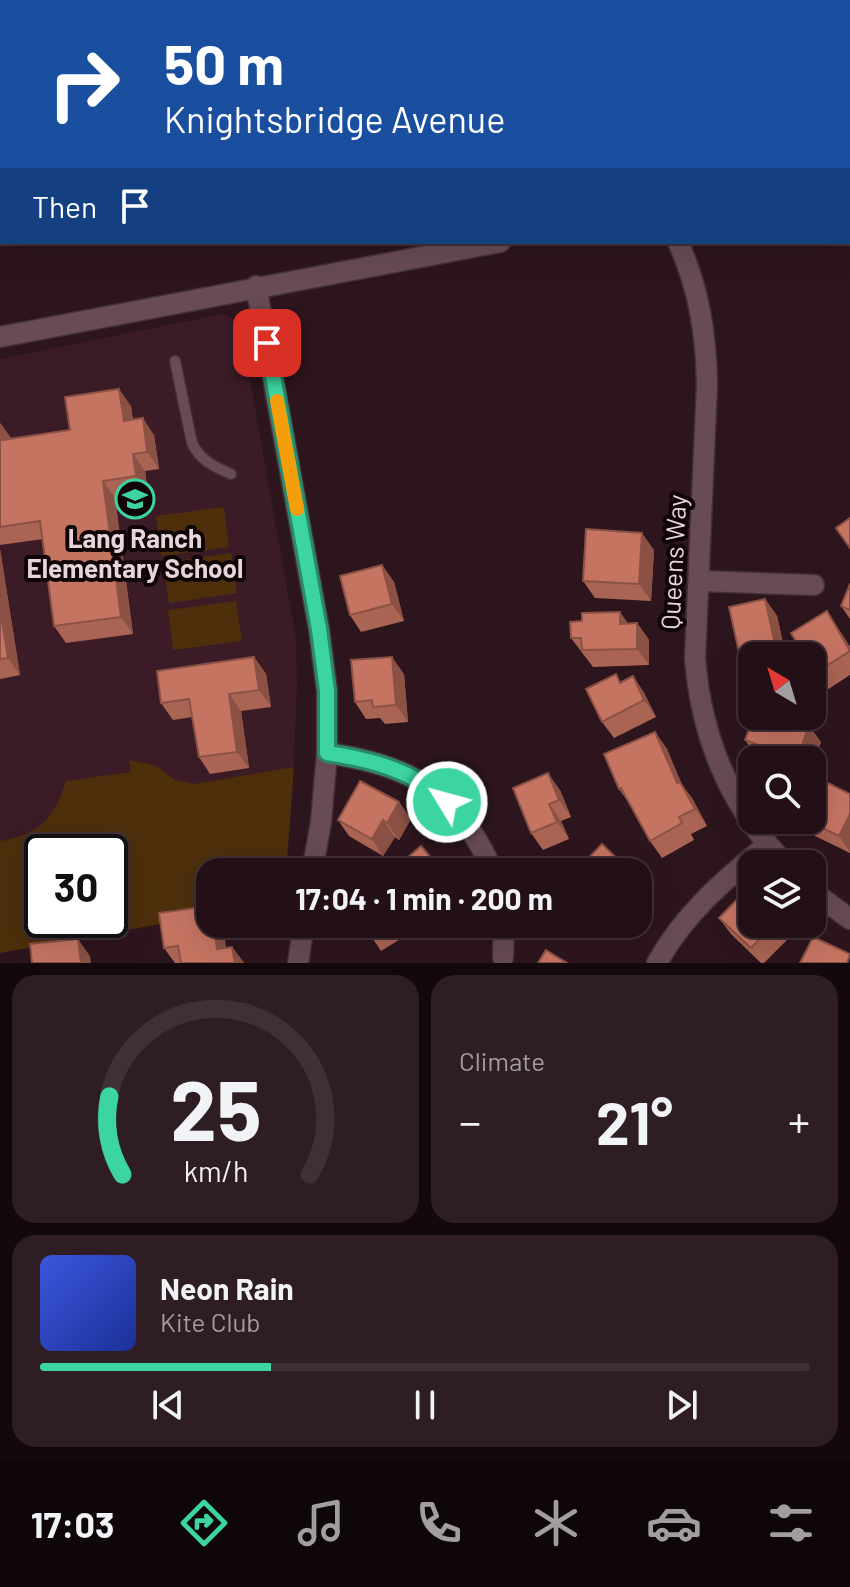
<!DOCTYPE html>
<html lang="en">
<head>
<meta charset="utf-8">
<style>
	:root { --surface:#221016; --page:#2e1e23; --text:#f1f3f6; --muted:#a29da1; --line:#3f3035; --accent:#3dd4a3 }
	body { margin:0; font-family:Barlow,sans-serif; background:var(--page); color:var(--text); height:100vh; display:flex; flex-direction:column; font-size:30px; white-space:nowrap }
	* { box-sizing:border-box; margin:0 }
	p { font-size:26px; color:var(--muted) }
	.icon { flex:none; width:44px; height:44px; fill:none; stroke:currentColor; stroke-width:2; stroke-linecap:round; stroke-linejoin:round }
	.map { position:relative; height:963px; overflow:hidden }
	.drawer { display:flex; flex-direction:column; gap:12px; padding:12px; background:#13090c; flex:1 }
	.drawer>* { flex:none }
	.guide { position:absolute; left:0px; top:0px; width:850px; height:244px; box-shadow:0 8px 32px #0002,0 0 0 2px var(--line); background:#1a4fa0; color:#fff; overflow:hidden }
	.needle { width:52px; rotate:322deg }
	.controls { position:absolute; left:738px; top:642px; display:grid; gap:16px }
	.controls a { display:grid; place-items:center; width:88px; height:88px; border-radius:16px; background:var(--surface); box-shadow:0 8px 32px #0002,0 0 0 2px var(--line); font-size:40px }
	.speed { position:absolute; left:24px; top:834px; display:flex; gap:16px; font-size:40px; font-weight:700; text-align:center }
	.speed>* { display:grid; place-content:center; width:104px; height:104px; border-radius:50%; background:var(--surface); box-shadow:0 8px 32px #0002,0 0 0 2px var(--line); line-height:1 }
	.speed .limit { border:4px solid #111; border-radius:12px; background:#fff; color:#111 }
	.pin { position:absolute; display:grid; place-items:center; width:68px; height:68px; color:#fff; margin:-34px; border-radius:16px; box-shadow:0 4px 12px #0006 }
	.me { position:absolute; width:88px; margin:-44px; rotate:307deg; stroke-linejoin:round; filter:drop-shadow(0 0 6px #0008) }
	.turn { display:flex; align-items:center; gap:28px; height:168px; padding:0 32px; font-size:36px }
	.turn .icon { width:104px; height:104px; stroke-width:2.5 }
	.turn b { display:block; font-size:56px; line-height:68px }
	.then { display:flex; align-items:center; height:76px; padding:0 32px; background:#0003; gap:16px; font-size:30px }
	.big { font-size:60px; font-weight:700; line-height:1.1 }
	.drawer .card { flex:1; display:flex; flex-direction:column; justify-content:center; gap:12px; min-width:0; padding:0 28px; border-radius:24px; background:var(--page) }
	.drawer .dial { align-items:center; gap:0 }
	.dial svg { height:208px; overflow:visible; fill:none; stroke:var(--line); stroke-width:7; stroke-linecap:round; text-anchor:middle }
	.dial text { fill:var(--text); stroke:none }
	.song { display:flex; align-items:center; gap:24px }
	.cover { width:96px; height:96px; border-radius:12px; background:linear-gradient(135deg,hsl(230 70% 55%),hsl(230 70% 35%)) }
	.played { height:8px; border-radius:4px; background:linear-gradient(90deg,var(--accent) 30%,var(--line) 30%) }
	.keys { display:flex; justify-content:space-around; direction:ltr }
	.heat { display:flex; justify-content:space-between; align-items:center; font-size:44px; direction:ltr }
	.drawer .tiles { flex:1; display:grid; gap:12px; grid-template-columns:1fr 1fr }
	.card:last-child { grid-column:span 2 }
	.trip { position:absolute; left:196px; top:858px; width:456px; height:80px; border-radius:24px; background:var(--surface); box-shadow:0 8px 32px #0002,0 0 0 2px var(--line); font-weight:700; line-height:80px; text-align:center }
	.tab-bar { display:flex; height:128px; justify-content:space-around; align-items:center; background:#0e0609; color:var(--muted) }
	.tab-bar .icon { width:56px; height:56px }
	.tab-bar .on { color:var(--accent) }
	.tab-bar b { font-size:36px; color:var(--text) }
	.map>svg:first-child { display:block }
	.built { fill:#3b1c26; fill-rule:evenodd }
	.green { fill:#4d2f0c; fill-rule:evenodd }
	.lines { fill:none; stroke-linecap:round; stroke-linejoin:round }
	.lane-casing { stroke:#423035; stroke-width:13 }
	.street-casing { stroke:#423035; stroke-width:23 }
	.lane { stroke:#684b54; stroke-width:10 }
	.street { stroke:#684b54; stroke-width:20 }
	.wall { fill:#aa6454 }
	.shaded-wall { fill:#8b5145 }
	.building { fill:#c67462; stroke:#8b5145; stroke-width:2 }
	.route-casing { stroke:#288a6a; stroke-width:20 }
	.route { stroke:#3dd4a3; stroke-width:14 }
	.slow { stroke:#f59e0b; stroke-width:14 }
	.labels { text-anchor:middle; stroke-width:8; stroke-linejoin:round; paint-order:stroke }
	.poi-label { font-size:26px; font-weight:bold; fill:#e7d5da; stroke:#0f0507 }
	.street-label { font-size:26px; fill:#e7d5da; stroke:#0f0507 }
</style>
</head>
<body>
<div class="map">
<svg width="850" height="963" viewBox="0 0 850 963">
	<rect width="100%" height="100%" fill="#2d151d"/>
	<path class="built" d="M223,314L236,320L241,329L296,639L297,683L292,801L286,872H210V915L0,953V359ZM42,852H110V920H42Z"/>
	<g class="green">
		<path d="M224,507L229,547L161,556L156,516Z"/>
		<path d="M231,553L237,593L169,603L163,563Z"/>
		<path d="M236,601L242,641L173,650L168,610Z"/>
		<path d="M129,760L155,765L175,780L194,784L294,767L286,872H210V915L0,953V841C38,836 55,818 66,781L131,772ZM42,852H110V920H42Z"/>
	</g>
	<g class="lines">
		<defs>
			<path id="lane" d="M175,361L192,443C200,460 214,467 231,474"/>
			<g id="street">
				<path d="M447,0L448,2"/>
				<path d="M771,2L772,0"/>
				<path d="M0,74L2,73"/>
				<path d="M678,242C699,289 706,333 707,384L695,658C701,736 730,808 786,864"/>
				<path d="M256,286L319,629L327,691V753L321,822L312,872"/>
				<path d="M0,337L500,242"/>
				<path d="M700,581L814,585"/>
				<path d="M327,753C411,765 459,792 493,872"/>
				<path d="M812,891L850,919"/>
				<path d="M503,957L504,924"/>
				<path d="M298,963L304,924"/>
				<path d="M657,963C684,914 724,880 767,845"/>
			</g>
		</defs>
		<use href="#lane" class="lane-casing"/>
		<use href="#street" class="street-casing"/>
		<use href="#lane" class="lane"/>
		<use href="#street" class="street"/>
	</g>
	<g class="wall">
		<path d="M131,406L133,420L154,435L159,469L145,471L148,493L115,498L133,634L66,643L54,626L43,539L0,545V423L11,439L70,430Z"/>
		<path d="M0,549L20,675L0,679Z"/>
		<path d="M654,550L651,601L595,598L583,581Z"/>
		<path d="M382,565L394,582L404,621L361,632L350,615Z"/>
		<path d="M850,584V619L841,606Z"/>
		<path d="M765,599L777,616L786,656H752L751,669L739,652Z"/>
		<path d="M827,611L850,647V675L827,690L812,668Z"/>
		<path d="M628,623H637L649,640V665L593,667L571,638Z"/>
		<path d="M254,657L266,674L271,707L241,711L249,768L210,774L199,757L192,717L173,720L161,703Z"/>
		<path d="M404,674L408,722L385,724L380,718L366,719L355,702Z"/>
		<path d="M633,676L644,693L656,717L614,738L602,722Z"/>
		<path d="M655,732L667,749L682,785L692,798L707,826L691,834L694,840L662,858L650,841L631,806L619,789Z"/>
		<path d="M745,740L821,742L812,767V760H764L757,757Z"/>
		<path d="M513,788L560,790L571,817L561,821L569,839L543,850L531,833Z"/>
		<path d="M850,794V853L815,836L804,820H812Z"/>
		<path d="M399,802L411,819L399,840L395,837L383,856L349,836L338,820Z"/>
		<path d="M638,879L649,895L638,906Z"/>
		<path d="M159,913L226,948L232,947L244,963H175L164,948Z"/>
		<path d="M719,918L752,924H784L792,935L764,963H761L731,934Z"/>
		<path d="M363,924H425L381,951Z"/>
		<path d="M437,924H449L442,930Z"/>
	</g>
	<g class="shaded-wall">
		<path d="M119,389L131,406L135,438L124,421Z"/>
		<path d="M143,418L154,435L159,469L147,452Z"/>
		<path d="M0,423L12,439L2,440Z"/>
		<path d="M133,454L145,471L148,493L136,476Z"/>
		<path d="M103,481L115,498L133,634L121,617Z"/>
		<path d="M642,533L654,550L651,601L639,584Z"/>
		<path d="M0,549L20,675L8,658L0,609Z"/>
		<path d="M382,565L394,582L404,621L392,604Z"/>
		<path d="M765,599L777,616L786,656H784L775,644Z"/>
		<path d="M827,611L850,647V650Z"/>
		<path d="M620,612L632,629L620,624Z"/>
		<path d="M637,623L649,640V665L637,649Z"/>
		<path d="M254,657L266,674L271,707L259,690Z"/>
		<path d="M392,657L404,674L408,722L396,705Z"/>
		<path d="M633,676L644,693L656,717L644,700Z"/>
		<path d="M229,694L241,711L249,768L237,752Z"/>
		<path d="M809,725L821,742L812,767V760H806L800,751Z"/>
		<path d="M655,732L667,749L682,785L692,798L707,826L677,783Z"/>
		<path d="M788,747L798,760H789L786,755Z"/>
		<path d="M548,773L560,790L571,817L559,800Z"/>
		<path d="M399,802L411,819L399,840L387,823Z"/>
		<path d="M549,804L561,821L569,839L557,822Z"/>
		<path d="M850,814V852L839,836Z"/>
		<path d="M383,820L395,837L383,856L372,839Z"/>
		<path d="M214,924H223L228,963L217,949Z"/>
		<path d="M78,939L90,956L91,963H81Z"/>
		<path d="M232,947L244,963H235Z"/>
	</g>
	<g class="building">
		<path d="M119,389L124,421L143,418L147,452L133,454L136,476L103,481L121,617L54,626L40,521L0,527V424L2,440L70,430L65,397Z"/>
		<path d="M850,518V548L836,528Z"/>
		<path d="M586,529L642,533L639,584L583,581Z"/>
		<path d="M382,565L392,604L350,615L340,576Z"/>
		<path d="M850,584V610L841,606Z"/>
		<path d="M765,599L775,644L739,652L729,607Z"/>
		<path d="M0,609L8,658L0,659Z"/>
		<path d="M827,611L850,651L815,673L812,668V656H805L791,633Z"/>
		<path d="M620,612V624L637,623V649L582,650L581,638H571L570,622L582,621V613Z"/>
		<path d="M254,657L259,690L229,694L237,752L199,757L189,699L161,703L157,671Z"/>
		<path d="M392,657L396,705L373,707L372,700L355,702L351,660Z"/>
		<path d="M616,674L620,683L633,676L644,700L602,722L586,689Z"/>
		<path d="M754,716H784L809,725L800,751L788,747L786,755L745,740Z"/>
		<path d="M655,732L677,783L680,782L695,809L679,817L682,823L650,841L621,788L619,789L604,754Z"/>
		<path d="M548,773L559,800L549,804L557,822L531,833L513,788Z"/>
		<path d="M822,780L850,794V814L839,836L806,820H812V800Z"/>
		<path d="M360,781L399,802L387,823L383,820L372,839L338,820Z"/>
		<path d="M602,844L631,872H577L576,871Z"/>
		<path d="M421,846L443,872H391Z"/>
		<path d="M748,888L752,892V924H774L751,948L719,918Z"/>
		<path d="M210,906V924H214L217,949L232,947L235,963H181L178,946L164,948L159,913Z"/>
		<path d="M363,924H385L369,934Z"/>
		<path d="M813,937L850,954L847,963H800Z"/>
		<path d="M78,939L81,963H32L30,944Z"/>
		<path d="M546,950L567,963H538Z"/>
	</g>
	<g class="lines">
		<defs>
			<path id="route" d="M267,343L319,629L327,691V753C372,760 413,770 447,802"/>
		</defs>
		<use href="#route" class="route-casing"/>
		<use href="#route" class="route"/>
		<path class="slow" d="M277,401L297,509"/>
	</g>
	<defs>
		<symbol id="school-ring" viewBox="-11 -11 22 22"><circle r="9.5" fill="#0f0507" stroke="#3dd4a3" stroke-width="1.5"/><path d="M0-5L7-2L0 1L-7-2ZM-4 1L0 2.5L4 1V4Q0 6-4 4Z" fill="#3dd4a3"/></symbol>
	</defs>
	<g fill-rule="evenodd">
		<use href="#school-ring" x="113" y="477" width="44" height="44"/>
	</g>
	<g class="labels">
		<g class="poi-label">
			<text x="135" y="548">Lang Ranch<tspan x="135" dy="30">Elementary School</tspan></text>
		</g>
		<g class="street-label">
			<text transform="translate(674 562) rotate(-87)" y="9">Queens Way</text>
		</g>
	</g>
</svg>
<div class="controls">
<a><svg class="needle" viewBox="-14 -14 28 28"><path d="M0-13l5 13h-10z" fill="#e53935"/><path d="M0 13l5-13h-10z" fill="#a29da1"/></svg></a>
<a><svg class="icon" aria-label="search" viewBox="0 0 24 24"><circle cx="10" cy="10" r="6"/><path d="M15 15l6 6"/></svg></a>
<a><svg class="icon" aria-label="layers" viewBox="0 0 24 24"><path d="M12 4l9 5-9 5-9-5zM3 14l9 5 9-5"/></svg></a>
</div>
<div class="speed"><div class="limit">30</div></div>
<div class="pin" style="left:267px;top:343px;background:#d93025"><svg class="icon" aria-label="arrive" viewBox="0 0 24 24"><path d="M6 21V4h12l-3 4 3 4H6"/></svg></div>
<svg class="me" style="left:447px;top:802px" viewBox="-20 -20 40 40"><circle r="17" fill="#3dd4a3" stroke="#fff" stroke-width="3"/><path d="M0-11L8 9 0 5-8 9z" fill="#fff"/></svg>
<div class="trip">17:04 · 1 min · 200 m</div>
<div class="guide">
<div class="turn"><svg class="icon" aria-label="right" viewBox="0 0 24 24"><path d="M7 20v-9h11M14 6l5 5-5 5"/></svg><div><b>50 m</b>Knightsbridge Avenue</div></div>
<div class="then">Then<svg class="icon" aria-label="arrive" viewBox="0 0 24 24"><path d="M6 21V4h12l-3 4 3 4H6"/></svg></div>
</div>
</div>
<section class="drawer">
<div class="tiles">
<div class="card dial"><svg viewBox="0 0 100 80">
<path d="M14 69A42 42 0 1 1 86 69"/>
<path d="M14 69A42 42 0 0 1 9 39" stroke="#3dd4a3"/>
<text x="50" y="56" font-size="32" font-weight="700">25</text>
<text x="50" y="72" font-size="11">km/h</text>
</svg></div>
<div class="card"><p>Climate</p>
<div class="heat"><a>−</a><b class="big">21°</b><a>+</a></div>
</div>
<div class="card">
<div class="song"><i class="cover"></i><div><b>Neon Rain</b><p>Kite Club</p></div></div>
<div class="played"></div>
<div class="keys"><svg class="icon" aria-label="previous" viewBox="0 0 24 24"><path d="M18 5L8 12l10 7zM5 5v14"/></svg><svg class="icon" aria-label="pause" viewBox="0 0 24 24"><path d="M8 5v14M16 5v14"/></svg><svg class="icon" aria-label="next" viewBox="0 0 24 24"><path d="M6 5l10 7-10 7zM19 5v14"/></svg></div>
</div>
</div>
</section>
<nav class="tab-bar">
<b>17:03</b>
<svg class="icon on" aria-label="directions" viewBox="0 0 24 24"><path d="M12 3l9 9-9 9-9-9zM9 14v-3h6M13 9l2 2-2 2"/></svg>
<svg class="icon" aria-label="music" viewBox="0 0 24 24"><path d="M9 18V5l10-2v13"/><circle cx="6" cy="18" r="3"/><circle cx="16" cy="16" r="3"/></svg>
<svg class="icon" aria-label="phone" viewBox="0 0 24 24"><path d="M5 4h4l2 5-3 2q2 4 5 5l2-3 5 2v4C11 20 4 13 5 4z"/></svg>
<svg class="icon" aria-label="climate" viewBox="0 0 24 24"><path d="M12 3v18M4 7l16 10M4 17L20 7"/></svg>
<svg class="icon" aria-label="car" viewBox="0 0 24 24"><path d="M5 17H2v-5l4-1 3-4h7l3 4 3 1v5h-3M9 17h6M6 11h13"/><circle cx="7" cy="17" r="2"/><circle cx="17" cy="17" r="2"/></svg>
<svg class="icon" aria-label="filters" viewBox="0 0 24 24"><path d="M4 7h16M4 17h16"/><circle cx="9" cy="7" r="2"/><circle cx="15" cy="17" r="2"/></svg>
</nav>
</body>
</html>
